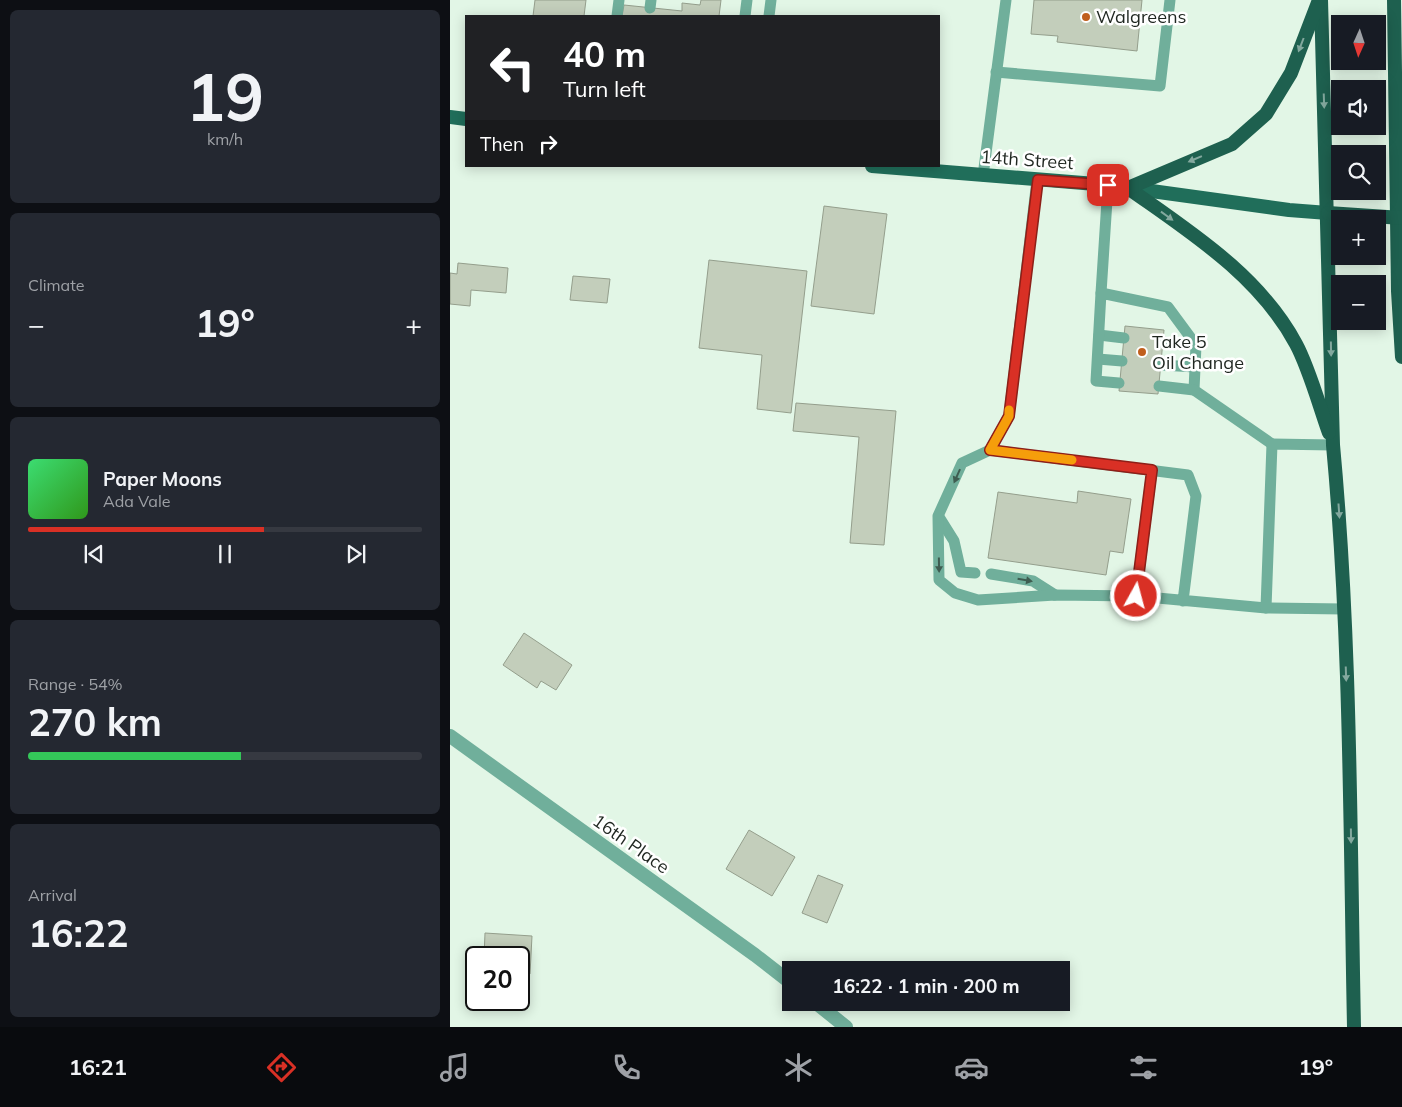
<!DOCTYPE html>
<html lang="en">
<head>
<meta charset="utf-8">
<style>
	:root { --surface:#171b24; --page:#242831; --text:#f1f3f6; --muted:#9ea1a6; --line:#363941; --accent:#d93025 }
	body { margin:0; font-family:Mulish,sans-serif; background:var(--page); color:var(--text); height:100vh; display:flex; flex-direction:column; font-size:19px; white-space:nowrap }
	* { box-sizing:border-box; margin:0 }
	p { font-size:16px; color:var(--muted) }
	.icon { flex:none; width:28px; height:28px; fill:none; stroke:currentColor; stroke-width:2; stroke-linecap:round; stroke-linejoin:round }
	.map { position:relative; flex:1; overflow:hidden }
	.panel { display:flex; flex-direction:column; gap:10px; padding:10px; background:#0d0f14; width:450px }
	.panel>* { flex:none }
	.hud { position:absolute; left:15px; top:15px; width:475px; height:152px; border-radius:0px; box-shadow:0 2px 12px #0003; background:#202124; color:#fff; overflow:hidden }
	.needle { width:32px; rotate:183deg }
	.fabs { position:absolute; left:881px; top:15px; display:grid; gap:10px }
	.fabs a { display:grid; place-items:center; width:55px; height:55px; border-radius:0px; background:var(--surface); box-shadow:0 2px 12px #0003; font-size:25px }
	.speed { position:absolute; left:15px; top:946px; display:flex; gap:10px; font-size:25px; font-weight:700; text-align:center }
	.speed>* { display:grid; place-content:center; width:65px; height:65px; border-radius:50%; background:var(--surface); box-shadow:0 2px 12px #0003; line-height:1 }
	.speed .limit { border:2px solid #111; border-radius:8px; background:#fff; color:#111 }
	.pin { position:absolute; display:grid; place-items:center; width:42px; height:42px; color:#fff; margin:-21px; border-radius:10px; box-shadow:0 2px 8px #0006 }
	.me { position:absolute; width:55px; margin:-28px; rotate:7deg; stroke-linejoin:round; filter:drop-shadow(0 0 4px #0008) }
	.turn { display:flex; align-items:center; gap:18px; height:105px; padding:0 15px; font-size:22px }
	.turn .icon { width:65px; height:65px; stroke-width:2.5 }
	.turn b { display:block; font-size:35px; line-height:42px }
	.then { display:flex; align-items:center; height:48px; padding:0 15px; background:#0003; gap:10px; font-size:19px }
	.big { font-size:38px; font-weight:700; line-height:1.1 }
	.panel .tile { flex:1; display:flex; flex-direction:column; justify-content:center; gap:8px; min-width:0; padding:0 18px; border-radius:8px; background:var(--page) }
	.panel .dial { align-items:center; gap:0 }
	.dial b { font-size:65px; line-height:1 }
	.song { display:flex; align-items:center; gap:15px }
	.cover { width:60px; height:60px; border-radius:8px; background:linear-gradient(135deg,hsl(140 70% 55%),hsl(110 70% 35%)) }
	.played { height:5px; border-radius:2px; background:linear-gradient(90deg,var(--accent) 60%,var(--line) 60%) }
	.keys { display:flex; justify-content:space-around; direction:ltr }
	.heat { display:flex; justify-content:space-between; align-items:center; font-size:28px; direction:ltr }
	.charge { height:8px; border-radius:4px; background:linear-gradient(90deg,#34c759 54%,var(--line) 0) }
	.trip { position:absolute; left:332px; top:961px; width:288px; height:50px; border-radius:0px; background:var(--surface); box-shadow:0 2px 12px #0003; font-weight:700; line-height:50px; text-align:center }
	.menu { display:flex; height:80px; justify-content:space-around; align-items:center; background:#090b0e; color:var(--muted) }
	.menu .icon { width:35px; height:35px }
	.menu .current { color:var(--accent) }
	.menu b { font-size:22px; color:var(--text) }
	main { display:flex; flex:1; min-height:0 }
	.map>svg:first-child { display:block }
	.building { fill:#c3cebb; stroke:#949e8c }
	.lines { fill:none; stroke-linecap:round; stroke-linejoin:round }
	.service { stroke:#70af9b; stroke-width:11 }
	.minor { stroke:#70af9b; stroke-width:14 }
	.primary { stroke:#206e5a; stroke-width:14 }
	.trunk { stroke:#1e604f; stroke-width:14 }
	.oneway { fill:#83a89e }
	.oneway2 { fill:#3f5d51 }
	.route-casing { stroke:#8d1f18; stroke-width:12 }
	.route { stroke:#d93025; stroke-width:9 }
	.slow { stroke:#f59e0b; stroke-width:9 }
	.poi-dot { fill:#c05f1d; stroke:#fff; stroke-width:2 }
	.labels { text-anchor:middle; stroke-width:5; stroke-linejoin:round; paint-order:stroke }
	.poi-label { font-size:18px; fill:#1f2620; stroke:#fff; text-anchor:start }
	.street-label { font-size:18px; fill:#1f2620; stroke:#fff }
</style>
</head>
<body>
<main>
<section class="panel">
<div class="tile dial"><b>19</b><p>km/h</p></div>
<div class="tile"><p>Climate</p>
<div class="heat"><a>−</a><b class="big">19°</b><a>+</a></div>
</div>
<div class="tile">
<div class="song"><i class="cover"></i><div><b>Paper Moons</b><p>Ada Vale</p></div></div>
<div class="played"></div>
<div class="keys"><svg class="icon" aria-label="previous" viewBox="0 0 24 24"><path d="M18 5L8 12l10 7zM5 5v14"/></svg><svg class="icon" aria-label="pause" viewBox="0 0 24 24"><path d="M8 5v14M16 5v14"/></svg><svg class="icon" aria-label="next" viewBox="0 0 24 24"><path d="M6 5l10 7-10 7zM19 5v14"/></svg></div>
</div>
<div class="tile"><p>Range · 54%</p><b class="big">270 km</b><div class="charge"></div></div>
<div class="tile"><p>Arrival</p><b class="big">16:22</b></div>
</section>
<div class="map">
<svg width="952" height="1027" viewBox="0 0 952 1027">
	<rect width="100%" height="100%" fill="#e2f6e6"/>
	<g class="building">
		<path d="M85,0H136L134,16H83Z"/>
		<path d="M251,0H271L269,16H274H172L174,5L232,11V3L250,5Z"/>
		<path d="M584,0H692L687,51L607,42L608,36L581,34Z"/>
		<path d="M374,206L437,214L424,314L361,306Z"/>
		<path d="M259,260L357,271L341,413L307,409L312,355L249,348Z"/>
		<path d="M8,263L58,268L56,293L21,290L20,306L0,304V273L7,274Z"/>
		<path d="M123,276L160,279L157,303L120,300Z"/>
		<path d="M675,326L714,330L708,394L669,391Z"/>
		<path d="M346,403L446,411L434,545L400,543L409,437L343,431Z"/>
		<path d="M628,491L681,499L673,553L660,551L656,575L538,558L548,492L627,503Z"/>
		<path d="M74,633L122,665L106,690L91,681L87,688L53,665Z"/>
		<path d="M299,830L345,857L322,896L276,869Z"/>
		<path d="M368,875L393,885L377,923L352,913Z"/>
		<path d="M35,933L82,936L80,974H69V958H34Z"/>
	</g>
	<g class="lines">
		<g class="service">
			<path d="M200,8L201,0"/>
			<path d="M167,16L169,0"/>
			<path d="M295,16L297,0"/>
			<path d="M319,16L321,0"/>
			<path d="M546,72L710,86L720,0"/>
			<path d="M533,176L556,0"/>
			<path d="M651,293L658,185"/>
			<path d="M649,335L674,338"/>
			<path d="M712,342L746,345"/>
			<path d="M648,359L672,361"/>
			<path d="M711,365L745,367"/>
			<path d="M669,383L646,381L651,293L718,307L746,345L744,390L822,444"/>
			<path d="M709,386L744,390"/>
			<path d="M540,450L559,416L587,180"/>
			<path d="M489,517L504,541L511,572L525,573"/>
			<path d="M541,574L583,581L605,595"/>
			<path d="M686,596L702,470"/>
			<path d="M733,601L746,496L738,475L540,450L512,463L488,516L489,580L505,593L528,600L605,595L686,596L816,608L894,609"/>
			<path d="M816,608L822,444L883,445"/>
		</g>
		<g class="minor">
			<path d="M0,736L305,955L341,983"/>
			<path d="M365,1002L396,1027"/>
		</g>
		<g class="primary">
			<path d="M0,117L16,119"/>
			<path d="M422,166L658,185L839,210L878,213"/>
		</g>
		<g class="trunk">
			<path d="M871,0L883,445C901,638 900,833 904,1027"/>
			<path d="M944,0L948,291L952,357"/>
			<path d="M678,188C740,232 809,275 846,344C859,368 869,405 879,433"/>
			<path d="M678,188L782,144L816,114L841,73L869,0"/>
			<path d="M878,213L952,218"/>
		</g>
	</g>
	<defs><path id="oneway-solid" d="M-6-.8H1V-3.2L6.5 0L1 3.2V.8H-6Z" transform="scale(1.25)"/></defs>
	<g class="oneway">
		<use href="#oneway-solid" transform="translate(851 45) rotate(111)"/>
		<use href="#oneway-solid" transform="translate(874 101) rotate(88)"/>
		<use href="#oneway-solid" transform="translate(745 159) rotate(157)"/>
		<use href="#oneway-solid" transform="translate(717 216) rotate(36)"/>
		<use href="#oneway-solid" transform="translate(881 349) rotate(89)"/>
		<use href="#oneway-solid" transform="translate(889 511) rotate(86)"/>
		<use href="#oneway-solid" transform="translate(896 674) rotate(88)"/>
		<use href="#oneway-solid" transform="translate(901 836) rotate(89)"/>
	</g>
	<g class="oneway2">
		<use href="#oneway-solid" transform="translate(507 476) rotate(114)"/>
		<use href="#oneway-solid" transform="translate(489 565) rotate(89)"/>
		<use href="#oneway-solid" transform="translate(575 580) rotate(10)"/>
	</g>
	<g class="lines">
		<defs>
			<path id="route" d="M658,185L588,180L559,416L540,450L702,470L686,596"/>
		</defs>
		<use href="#route" class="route-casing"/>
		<use href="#route" class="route"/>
		<path class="slow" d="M559,410V416L540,450L622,460"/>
	</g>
	<g class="poi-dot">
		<circle cx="636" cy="17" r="5"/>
		<circle cx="692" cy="352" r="5"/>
	</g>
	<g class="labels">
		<g class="poi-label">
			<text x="646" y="23">Walgreens</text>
			<text x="702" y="348">Take 5<tspan x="702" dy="21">Oil Change</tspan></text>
		</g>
		<g class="street-label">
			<text transform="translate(577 160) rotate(4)" y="6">14th Street</text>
			<text transform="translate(181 844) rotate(35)" y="6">16th Place</text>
		</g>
	</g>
</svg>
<div class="fabs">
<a><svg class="needle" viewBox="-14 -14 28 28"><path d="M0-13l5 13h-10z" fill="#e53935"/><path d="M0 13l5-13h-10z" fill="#9ea1a6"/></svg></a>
<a><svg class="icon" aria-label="sound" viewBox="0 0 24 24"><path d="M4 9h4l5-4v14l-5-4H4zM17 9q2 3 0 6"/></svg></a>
<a><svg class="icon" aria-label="search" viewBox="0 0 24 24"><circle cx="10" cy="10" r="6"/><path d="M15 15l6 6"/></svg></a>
<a>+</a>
<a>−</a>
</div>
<div class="speed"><div class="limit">20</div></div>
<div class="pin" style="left:658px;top:185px;background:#d93025"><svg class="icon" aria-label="arrive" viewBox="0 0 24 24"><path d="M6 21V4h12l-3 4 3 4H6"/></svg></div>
<svg class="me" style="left:686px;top:596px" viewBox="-20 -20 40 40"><circle r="17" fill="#d93025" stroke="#fff" stroke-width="3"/><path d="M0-11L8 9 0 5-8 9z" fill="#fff"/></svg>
<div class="trip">16:22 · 1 min · 200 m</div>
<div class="hud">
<div class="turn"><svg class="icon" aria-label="left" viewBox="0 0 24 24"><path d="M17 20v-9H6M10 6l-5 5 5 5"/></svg><div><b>40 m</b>Turn left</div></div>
<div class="then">Then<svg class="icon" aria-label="right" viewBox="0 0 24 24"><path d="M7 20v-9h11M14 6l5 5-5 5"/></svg></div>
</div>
</div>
</main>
<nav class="menu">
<b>16:21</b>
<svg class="icon current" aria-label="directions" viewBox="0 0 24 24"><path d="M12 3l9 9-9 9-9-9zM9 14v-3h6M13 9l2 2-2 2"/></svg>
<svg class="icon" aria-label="music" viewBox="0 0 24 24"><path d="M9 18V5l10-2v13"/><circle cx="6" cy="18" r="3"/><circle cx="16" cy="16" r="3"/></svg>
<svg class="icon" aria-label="phone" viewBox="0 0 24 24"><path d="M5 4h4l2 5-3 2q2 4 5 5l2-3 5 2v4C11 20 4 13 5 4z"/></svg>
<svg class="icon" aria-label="climate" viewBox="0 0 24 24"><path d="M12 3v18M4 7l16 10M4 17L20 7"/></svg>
<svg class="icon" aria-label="car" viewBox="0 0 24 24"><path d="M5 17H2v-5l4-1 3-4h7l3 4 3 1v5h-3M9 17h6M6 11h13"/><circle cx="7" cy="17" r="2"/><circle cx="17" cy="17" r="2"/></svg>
<svg class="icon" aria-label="filters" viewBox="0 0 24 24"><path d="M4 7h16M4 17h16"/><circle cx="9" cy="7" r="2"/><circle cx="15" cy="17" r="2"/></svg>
<b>19°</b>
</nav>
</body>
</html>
